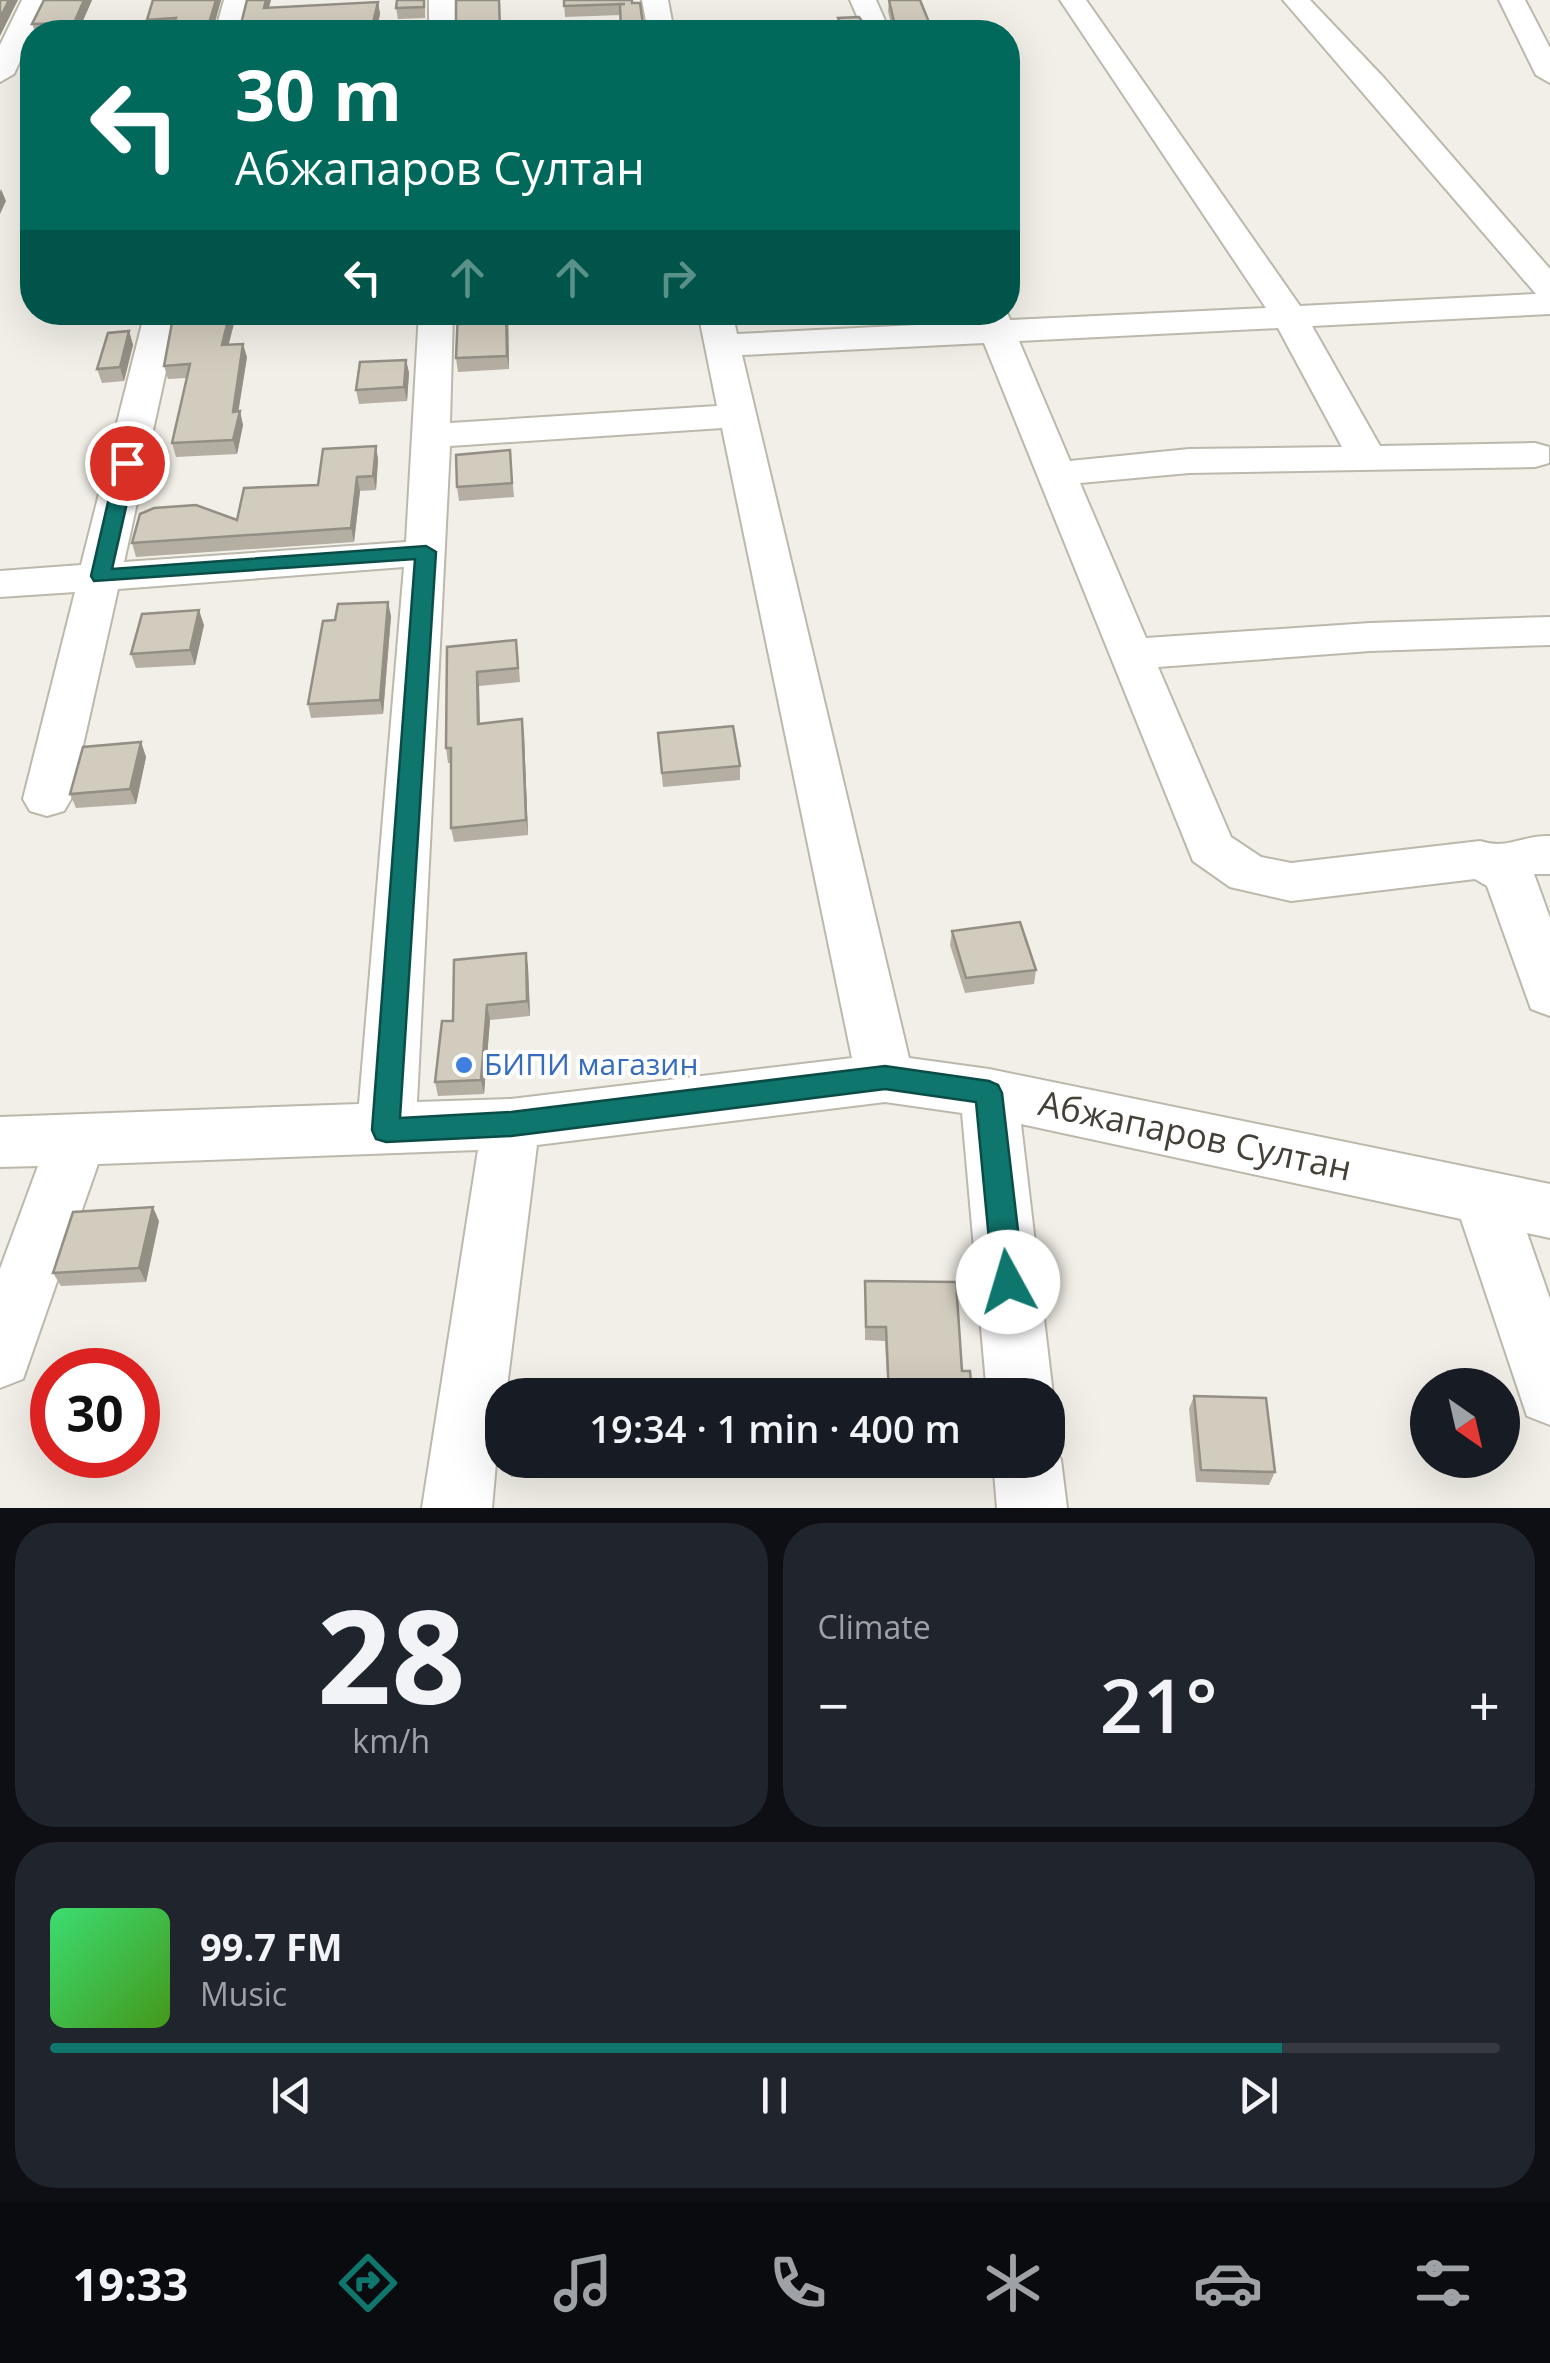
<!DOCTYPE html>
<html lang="en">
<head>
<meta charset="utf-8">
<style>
	:root { --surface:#171b24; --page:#20242c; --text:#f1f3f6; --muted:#9ea1a6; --line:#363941; --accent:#0f766e }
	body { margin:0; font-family:"Open Sans",sans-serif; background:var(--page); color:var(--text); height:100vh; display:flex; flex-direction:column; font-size:38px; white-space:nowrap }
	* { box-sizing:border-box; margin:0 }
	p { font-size:32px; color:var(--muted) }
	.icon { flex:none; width:55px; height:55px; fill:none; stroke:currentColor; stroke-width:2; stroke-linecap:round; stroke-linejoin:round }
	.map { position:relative; height:1508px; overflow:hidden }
	.panel { display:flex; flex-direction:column; gap:15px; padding:15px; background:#0d0f14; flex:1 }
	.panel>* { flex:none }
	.hud { position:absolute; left:20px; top:20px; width:1000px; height:305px; border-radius:40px; box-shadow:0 10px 40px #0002; background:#00695c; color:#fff; overflow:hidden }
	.needle { width:65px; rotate:146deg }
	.controls { position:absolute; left:1410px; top:1368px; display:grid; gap:20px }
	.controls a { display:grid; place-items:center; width:110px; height:110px; border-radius:50%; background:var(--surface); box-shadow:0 10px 40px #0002; font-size:50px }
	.speed { position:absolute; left:30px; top:1348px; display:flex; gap:20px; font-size:50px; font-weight:700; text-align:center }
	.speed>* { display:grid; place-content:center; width:130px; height:130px; border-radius:50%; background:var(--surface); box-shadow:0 10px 40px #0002; line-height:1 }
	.speed .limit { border:15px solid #d22; background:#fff; color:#111 }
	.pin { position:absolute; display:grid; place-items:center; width:85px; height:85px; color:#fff; margin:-42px; border:5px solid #fff; border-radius:50%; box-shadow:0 2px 10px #0007 }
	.me { position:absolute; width:110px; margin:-55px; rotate:354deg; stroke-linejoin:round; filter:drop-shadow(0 0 8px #0008) }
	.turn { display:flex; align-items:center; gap:35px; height:210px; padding:0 50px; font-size:45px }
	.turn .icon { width:130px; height:130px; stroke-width:2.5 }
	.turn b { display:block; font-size:70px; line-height:85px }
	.lanes { display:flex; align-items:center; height:95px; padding:0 50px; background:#0003; justify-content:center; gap:50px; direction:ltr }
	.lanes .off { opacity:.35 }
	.big { font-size:75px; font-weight:600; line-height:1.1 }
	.panel .card { flex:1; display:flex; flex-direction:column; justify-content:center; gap:15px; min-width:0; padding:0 35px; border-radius:40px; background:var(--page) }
	.panel .dial { align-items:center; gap:0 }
	.dial b { font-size:130px; line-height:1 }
	.song { display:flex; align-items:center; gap:30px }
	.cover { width:120px; height:120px; border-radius:15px; background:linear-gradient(135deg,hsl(140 70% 55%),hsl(100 70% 35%)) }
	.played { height:10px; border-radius:5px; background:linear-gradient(90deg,var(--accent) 85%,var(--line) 85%) }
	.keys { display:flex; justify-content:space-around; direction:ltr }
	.heat { display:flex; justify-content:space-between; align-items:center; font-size:55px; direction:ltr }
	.panel .tiles { flex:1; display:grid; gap:15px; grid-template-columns:1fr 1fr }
	.card:last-child { grid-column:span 2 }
	.trip { position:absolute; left:485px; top:1378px; width:580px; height:100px; border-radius:40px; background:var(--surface); box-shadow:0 10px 40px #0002; font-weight:600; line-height:100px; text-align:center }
	.dock { display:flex; height:160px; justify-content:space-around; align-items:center; background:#090b0e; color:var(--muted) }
	.dock .icon { width:70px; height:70px }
	.dock .current { color:var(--accent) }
	.dock b { font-size:45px; color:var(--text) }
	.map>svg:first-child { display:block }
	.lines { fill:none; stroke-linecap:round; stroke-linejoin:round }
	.minor-casing { stroke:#bcb8ab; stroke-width:4 }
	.minor { fill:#fff; fill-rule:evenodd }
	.wall { fill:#b5afa3 }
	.shaded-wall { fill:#938f85 }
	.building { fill:#d2ccbe; stroke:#938f85; stroke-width:2.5 }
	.route { fill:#0f766e; stroke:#0a4d48; stroke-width:2.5 }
	.shop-dot { fill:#3f7fe0; stroke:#fff; stroke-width:4 }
	.labels { text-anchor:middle; stroke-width:8; stroke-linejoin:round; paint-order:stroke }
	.shop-label { font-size:30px; fill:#366cbe; stroke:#fff; text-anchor:start }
	.near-street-label { font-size:35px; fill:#444037; stroke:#fff }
</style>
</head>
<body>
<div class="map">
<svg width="1550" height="1508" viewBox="0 0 1550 1508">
	<rect width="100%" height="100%" fill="#f1efe7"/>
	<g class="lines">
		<defs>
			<g id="minor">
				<path d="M22,0H48L14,74L0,82V45Z"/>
				<path d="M224,0H250L241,32H215Z"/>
				<rect x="429" y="0" width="26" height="32"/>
				<path d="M642,0H668L674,32H648Z"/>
				<path d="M850,0H876L890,32H864Z"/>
				<path d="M1060,0H1086L1300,306L1536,294L1283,0H1310L1384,78L1550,269V314L1312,326L1380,446L1535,443L1549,447V463L1535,467L1189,473L1080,483L1146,638L1370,623L1550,617V645L1370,651L1158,667L1231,837L1261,857L1291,863L1480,841C1508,850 1522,835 1550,836V874H1534L1550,918V1016L1531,1009L1487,886L1475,879L1291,901L1230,887L1193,861L984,343L742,355L909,1058L989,1069L1550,1184V1238L1527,1233L1550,1299V1425L1527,1416L1461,1219L1021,1124L1053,1395L1048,1408V1395H987L962,1113L885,1102L537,1145L506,1395H502L492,1508H422L478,1150L98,1164L23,1379L0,1388V1269L38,1166L0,1167V1117L359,1104L404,567L118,589L71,799L64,811L47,816L30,811L23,799L75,592L0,597V571L81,565L145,312H179L124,562L406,542L419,312H453L450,423L717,406L698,312H732L737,334L976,322L972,312H1007L1010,320L1266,308ZM1278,328L1342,447L1189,449L1070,461L1019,341ZM722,428L852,1058L511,1099L417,1102L450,446Z"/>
				<path d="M1499,0H1525L1550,48V83L1536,75Z"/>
				<path d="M1048,1435L1061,1460L1067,1508H997L993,1460H1048Z"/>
			</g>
		</defs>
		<use href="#minor" class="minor-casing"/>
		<use href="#minor" class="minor"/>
	</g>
	<g class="wall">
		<path d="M44,0H92L78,32H35L32,24Z"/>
		<path d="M153,0H221L215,23L241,24L269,8L378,2L380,14L376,32H170L171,30L150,31L147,20Z"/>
		<path d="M425,0V18L398,19L396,8Z"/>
		<path d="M564,0H632L621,15L565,17Z"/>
		<path d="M889,0L933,32H839L838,18L864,24H891L888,11Z"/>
		<path d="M508,312L509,369L458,372L456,358Z"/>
		<path d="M129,331L133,345L124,381L102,383L97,369Z"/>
		<path d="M229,345L247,357L238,412L243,425L237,454L176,457L172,443L187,378L168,379L164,366Z"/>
		<path d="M406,360L409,373L407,401L359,404L356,390Z"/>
		<path d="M376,446L378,460L376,490L360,491L354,542L136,557L132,543L237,520L318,485Z"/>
		<path d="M511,464L514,497L459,501L457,487Z"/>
		<path d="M391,616L383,714L311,718L308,704L335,620Z"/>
		<path d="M204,625L195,665L136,668L131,654Z"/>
		<path d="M447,647L518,654L520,682L479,686L480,723L524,734L528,835L454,842L451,828V763H448L446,748Z"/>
		<path d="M141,742L146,757L136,804L76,808L70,794Z"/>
		<path d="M659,747L740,766V780L663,787Z"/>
		<path d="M952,931L1036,970L1034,984L965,993L950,945Z"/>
		<path d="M526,953L528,967L530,1016L490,1020L484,1094L438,1096L435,1082L453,1021Z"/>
		<path d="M159,1221L146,1282L61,1286L53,1273Z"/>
		<path d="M865,1281L962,1371L972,1395H888L885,1341L865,1340Z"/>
		<path d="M1194,1396L1275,1472L1269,1485L1196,1482L1189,1409Z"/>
		<path d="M508,1460H606L605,1476L511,1477Z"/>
	</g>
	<g class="shaded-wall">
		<path d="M9,0H18L0,36V18Z"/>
		<path d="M84,0H92L78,32H76L74,23Z"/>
		<path d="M216,0H221L212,32L209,23Z"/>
		<path d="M266,0H271L266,19L264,8Z"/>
		<path d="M378,2L380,14L376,32H372Z"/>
		<path d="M1,189L6,201L0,214V192Z"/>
		<path d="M230,312H237L225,359L222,345Z"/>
		<path d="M506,312H508L509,369L507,356Z"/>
		<path d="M129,331L133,345L124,381L120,367Z"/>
		<path d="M243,344L247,357L236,426L233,412Z"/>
		<path d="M406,360L409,373L407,401L404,387Z"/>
		<path d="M240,411L243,425L237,454L233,440Z"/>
		<path d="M376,446L378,460L376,490L373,476Z"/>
		<path d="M357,477L360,491L354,542L351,528Z"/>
		<path d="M388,602L391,616L383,714L380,700Z"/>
		<path d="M199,610L204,625L195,665L190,650Z"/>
		<path d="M477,672L479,686L480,738L478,724Z"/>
		<path d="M522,719L524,734L528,835L526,820Z"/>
		<path d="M141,742L146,757L136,804L130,789Z"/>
		<path d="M526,953L528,967L530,1016L527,1001Z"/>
		<path d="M487,1005L490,1020L484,1094L481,1080Z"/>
		<path d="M153,1207L159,1221L146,1282L139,1268Z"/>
	</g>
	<g class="building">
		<path d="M0,0H9L0,18Z"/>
		<path d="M44,0H84L74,23L32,24Z"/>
		<path d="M153,0H216L209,23L241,24L247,0H266L264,8L378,2L371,31L170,32L176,18L147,20Z"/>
		<path d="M397,0H424V7L396,8Z"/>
		<path d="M456,0H499L500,28H508V32H456Z"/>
		<path d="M564,0H632V3H640L644,32H621L620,4H625L564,6Z"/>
		<path d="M889,0H920L933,32H844L838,18L859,17L864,24H891L894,22Z"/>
		<path d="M174,312H230L222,345L243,344L233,412L240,411L233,440L172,443L190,364L164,366Z"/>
		<path d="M458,312H506L507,356L456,358Z"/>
		<path d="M129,331L120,367L97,369L108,333Z"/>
		<path d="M406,360L404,387L356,390L360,362Z"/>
		<path d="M376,446L373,476L357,477L351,528L132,543L140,514L154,508L196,505L237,520L244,488L318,485L323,449Z"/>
		<path d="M510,450L512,483L457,487L456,455Z"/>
		<path d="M388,602L380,700L308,704L323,621L335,620L338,604Z"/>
		<path d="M199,610L190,650L131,654L142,614Z"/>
		<path d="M516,640L518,668L477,672L478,724L522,719L526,820L451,828V748H446L447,647Z"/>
		<path d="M733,726L740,766L662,773L658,733Z"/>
		<path d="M141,742L130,789L70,794L83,747Z"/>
		<path d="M1020,922L1036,970L966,978L952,931Z"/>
		<path d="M526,953L527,1001L487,1005L481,1080L435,1082L442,1021H453L454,960Z"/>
		<path d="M153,1207L139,1268L53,1273L73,1212Z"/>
		<path d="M865,1281L956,1282L962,1371H970L972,1395H889L886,1327H866Z"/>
		<path d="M1194,1396L1266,1398L1275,1472L1201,1470Z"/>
		<rect x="508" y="1460" width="95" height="4"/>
	</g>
	<path class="route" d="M127,458L136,463L112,569L426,546L436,552L400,1118L511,1112L885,1066L989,1081L998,1085L1002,1093L1024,1282L1019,1292L1008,1296L998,1292L993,1282L976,1102L885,1089L511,1136L386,1142L376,1139L372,1130L415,559L94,581L91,576L117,463Z"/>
	<circle class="shop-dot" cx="464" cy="1065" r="10"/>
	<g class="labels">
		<g class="shop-label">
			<text x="484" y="1075">БИПИ магазин</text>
		</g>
		<g class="near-street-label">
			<text transform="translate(1195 1136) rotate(12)" y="12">Абжапаров Султан</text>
		</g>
	</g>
</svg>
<div class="controls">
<a><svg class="needle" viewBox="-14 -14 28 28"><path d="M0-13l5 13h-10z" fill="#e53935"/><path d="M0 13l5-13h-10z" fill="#9ea1a6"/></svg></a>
</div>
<div class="speed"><div class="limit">30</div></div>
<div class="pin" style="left:127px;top:463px;background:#d93025"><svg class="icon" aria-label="arrive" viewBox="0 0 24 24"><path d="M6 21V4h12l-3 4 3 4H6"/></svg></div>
<svg class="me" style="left:1008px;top:1282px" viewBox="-20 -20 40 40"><circle r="19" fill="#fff"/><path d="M0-13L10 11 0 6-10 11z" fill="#0f766e"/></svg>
<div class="trip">19:34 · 1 min · 400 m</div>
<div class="hud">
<div class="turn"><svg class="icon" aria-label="left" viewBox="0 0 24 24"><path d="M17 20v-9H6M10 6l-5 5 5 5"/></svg><div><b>30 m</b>Абжапаров Султан</div></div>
<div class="lanes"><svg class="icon" aria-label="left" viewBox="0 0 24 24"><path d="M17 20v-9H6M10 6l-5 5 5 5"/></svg><svg class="icon off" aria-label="ahead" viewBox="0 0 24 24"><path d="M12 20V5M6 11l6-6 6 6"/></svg><svg class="icon off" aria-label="ahead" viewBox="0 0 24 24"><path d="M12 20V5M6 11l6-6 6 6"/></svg><svg class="icon off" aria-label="right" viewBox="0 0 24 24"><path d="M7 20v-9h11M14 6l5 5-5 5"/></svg></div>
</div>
</div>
<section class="panel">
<div class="tiles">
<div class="card dial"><b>28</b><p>km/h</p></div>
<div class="card"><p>Climate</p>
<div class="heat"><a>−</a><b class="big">21°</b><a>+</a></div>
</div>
<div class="card">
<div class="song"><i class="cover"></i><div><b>99.7 FM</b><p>Music</p></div></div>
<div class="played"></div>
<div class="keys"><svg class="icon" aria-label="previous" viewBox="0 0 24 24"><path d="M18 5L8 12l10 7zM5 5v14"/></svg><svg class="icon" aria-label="pause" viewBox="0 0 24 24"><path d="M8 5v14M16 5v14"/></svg><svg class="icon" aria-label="next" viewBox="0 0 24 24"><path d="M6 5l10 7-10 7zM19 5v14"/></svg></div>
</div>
</div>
</section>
<nav class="dock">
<b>19:33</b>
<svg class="icon current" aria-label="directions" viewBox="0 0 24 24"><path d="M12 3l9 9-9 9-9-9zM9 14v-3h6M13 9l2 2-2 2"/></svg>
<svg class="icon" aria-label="music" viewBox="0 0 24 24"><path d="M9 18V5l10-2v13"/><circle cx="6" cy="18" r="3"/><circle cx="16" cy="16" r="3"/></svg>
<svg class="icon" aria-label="phone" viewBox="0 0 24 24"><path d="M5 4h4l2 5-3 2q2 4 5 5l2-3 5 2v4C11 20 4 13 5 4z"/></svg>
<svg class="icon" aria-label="climate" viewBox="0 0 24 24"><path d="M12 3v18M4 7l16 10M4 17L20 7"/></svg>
<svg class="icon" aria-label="car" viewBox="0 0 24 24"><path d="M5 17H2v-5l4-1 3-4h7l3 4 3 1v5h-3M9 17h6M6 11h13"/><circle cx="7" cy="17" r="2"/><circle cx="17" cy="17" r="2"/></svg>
<svg class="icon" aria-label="filters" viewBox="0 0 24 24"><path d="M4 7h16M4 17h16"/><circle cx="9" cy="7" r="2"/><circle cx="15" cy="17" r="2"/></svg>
</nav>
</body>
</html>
